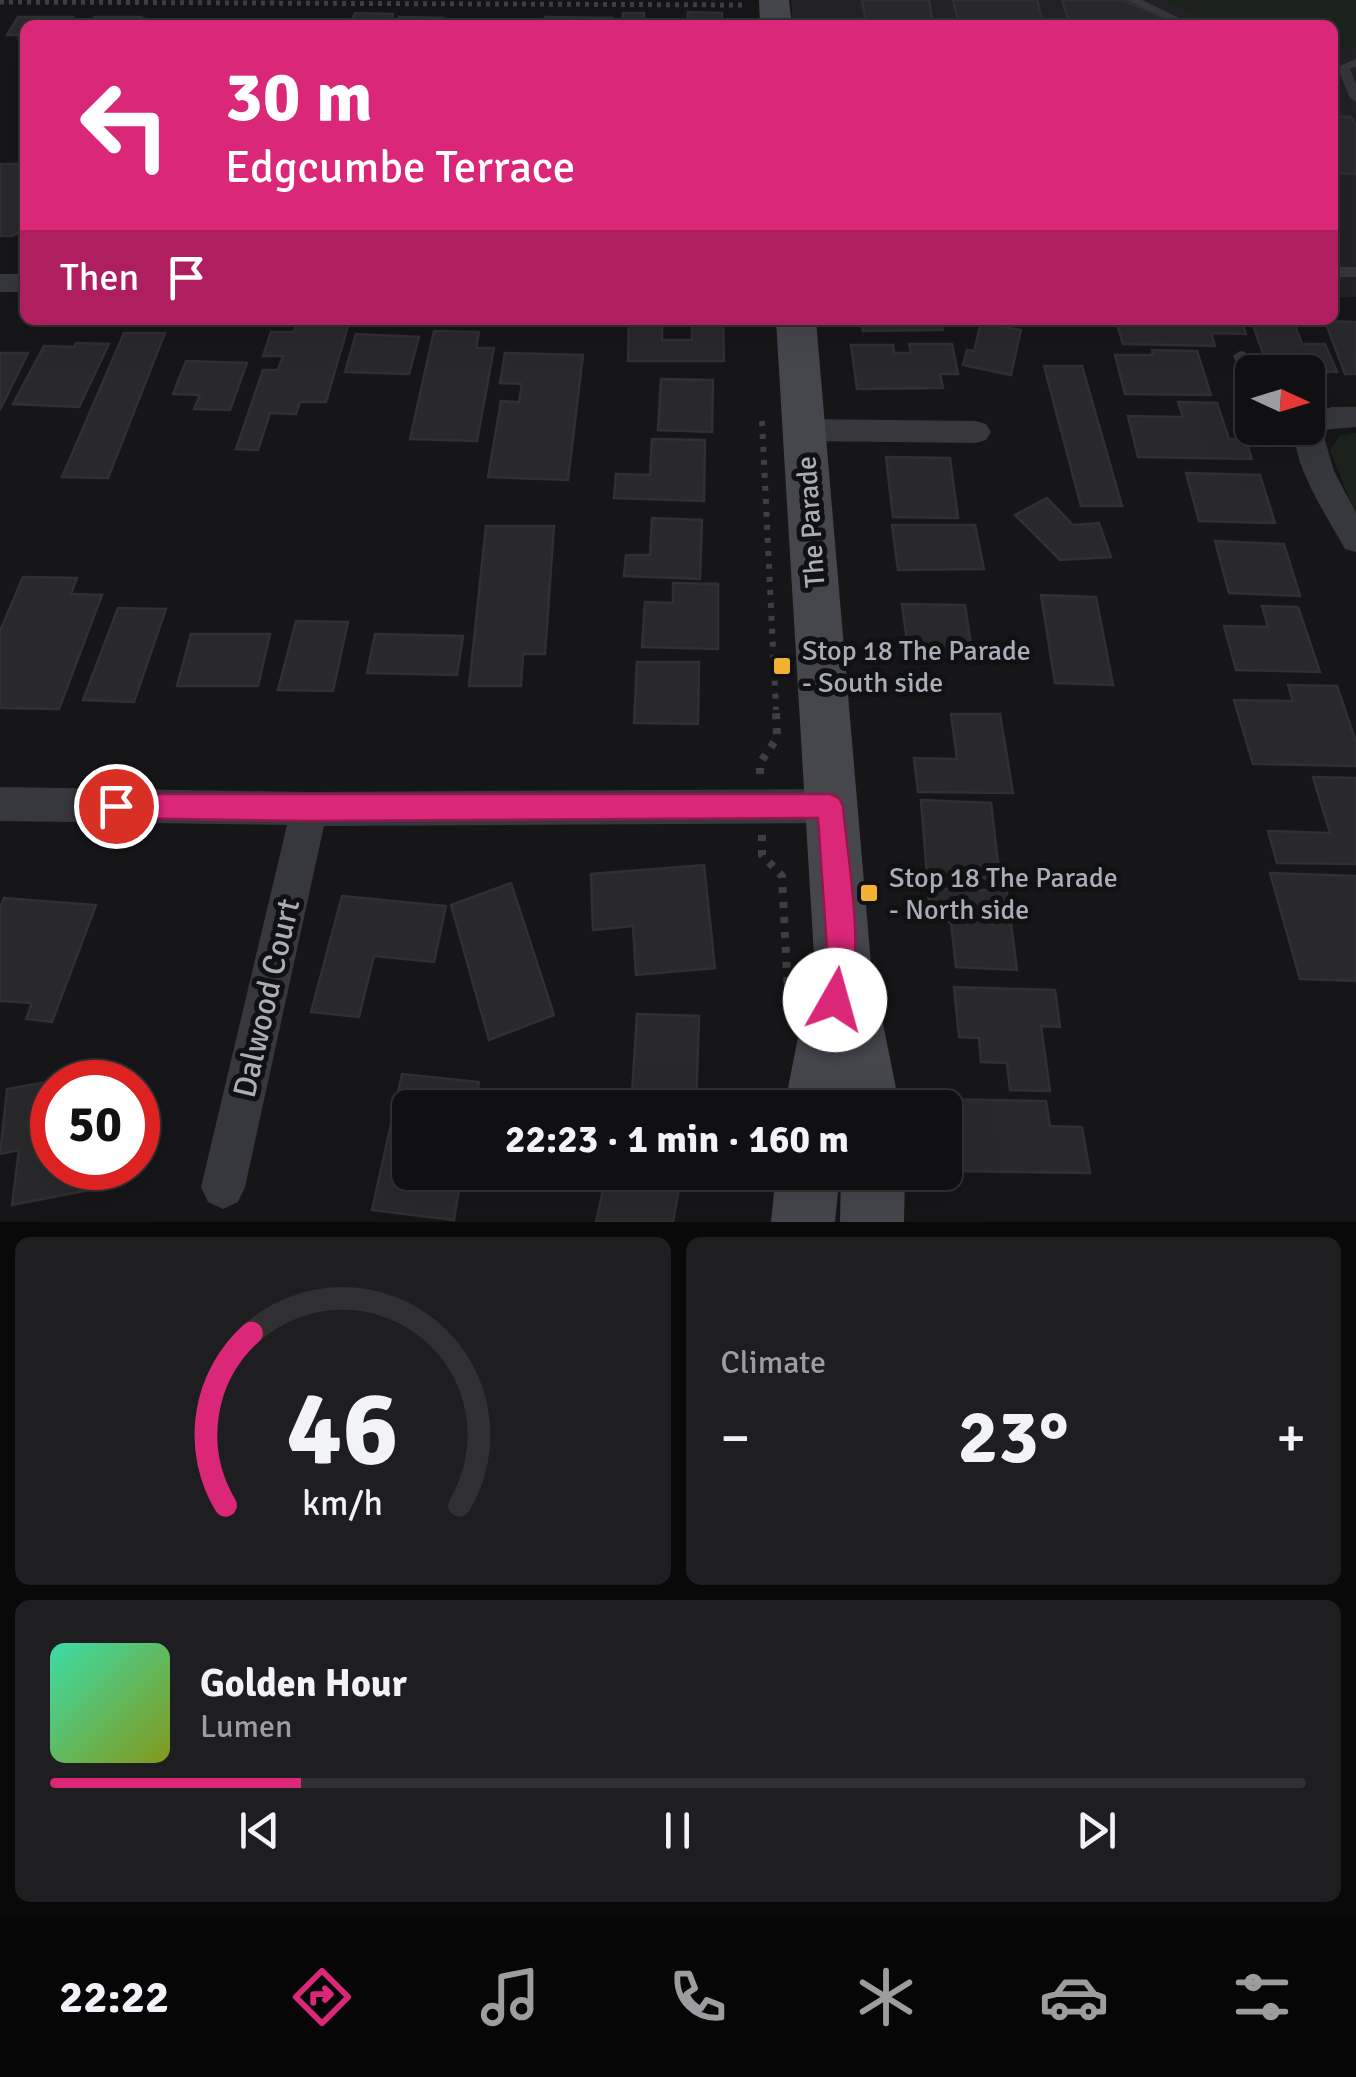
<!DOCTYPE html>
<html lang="en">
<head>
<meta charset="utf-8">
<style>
	:root { --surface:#101012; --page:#1e1e20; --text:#f1f3f6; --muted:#9c9d9f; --line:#303032; --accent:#db2777 }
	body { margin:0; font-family:Signika,sans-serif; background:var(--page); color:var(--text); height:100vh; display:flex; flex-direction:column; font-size:38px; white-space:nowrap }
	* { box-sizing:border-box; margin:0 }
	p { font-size:32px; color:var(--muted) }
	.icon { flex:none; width:55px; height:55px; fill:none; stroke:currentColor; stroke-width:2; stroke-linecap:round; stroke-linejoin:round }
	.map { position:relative; height:1222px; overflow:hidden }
	.side { display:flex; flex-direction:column; gap:15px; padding:15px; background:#09090a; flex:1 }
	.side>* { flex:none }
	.top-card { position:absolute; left:20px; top:20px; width:1318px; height:305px; border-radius:15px; box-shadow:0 10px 40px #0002,0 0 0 2px var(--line); background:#db2777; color:#fff; overflow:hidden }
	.needle { width:65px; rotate:94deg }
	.buttons { position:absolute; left:1235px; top:355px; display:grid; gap:20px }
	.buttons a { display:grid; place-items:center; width:90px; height:90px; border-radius:15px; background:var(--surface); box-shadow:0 10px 40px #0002,0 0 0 2px var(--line); font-size:50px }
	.speed { position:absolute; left:30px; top:1060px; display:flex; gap:20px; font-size:50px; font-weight:700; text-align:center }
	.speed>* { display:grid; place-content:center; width:130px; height:130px; border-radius:50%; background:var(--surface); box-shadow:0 10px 40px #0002,0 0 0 2px var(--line); line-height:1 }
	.speed .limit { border:15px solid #d22; background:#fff; color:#111 }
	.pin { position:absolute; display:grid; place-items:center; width:85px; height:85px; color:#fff; margin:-42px; border:5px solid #fff; border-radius:50%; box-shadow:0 2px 10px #0007 }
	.me { position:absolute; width:110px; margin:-55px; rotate:7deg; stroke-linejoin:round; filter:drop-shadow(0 0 8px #0008) }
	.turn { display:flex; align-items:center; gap:35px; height:210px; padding:0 40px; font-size:45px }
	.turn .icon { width:130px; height:130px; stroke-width:2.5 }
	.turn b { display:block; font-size:70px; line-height:85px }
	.then { display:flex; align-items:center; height:95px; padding:0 40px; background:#0003; gap:20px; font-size:38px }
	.big { font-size:75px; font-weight:700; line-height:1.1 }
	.side .tile { flex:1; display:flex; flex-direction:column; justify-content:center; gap:15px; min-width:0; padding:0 35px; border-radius:15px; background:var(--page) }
	.side .dial { align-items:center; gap:0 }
	.dial svg { height:260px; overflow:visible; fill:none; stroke:var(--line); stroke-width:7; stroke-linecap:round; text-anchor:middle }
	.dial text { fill:var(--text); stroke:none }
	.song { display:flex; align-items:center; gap:30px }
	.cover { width:120px; height:120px; border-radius:15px; background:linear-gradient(135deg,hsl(160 70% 55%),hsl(70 70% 35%)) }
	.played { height:10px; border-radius:5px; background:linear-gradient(90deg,var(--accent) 20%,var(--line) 20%) }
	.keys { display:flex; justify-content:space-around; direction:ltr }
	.heat { display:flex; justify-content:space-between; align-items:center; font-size:55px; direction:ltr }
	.side .tiles { flex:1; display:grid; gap:15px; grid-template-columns:1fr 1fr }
	.tile:last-child { grid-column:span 2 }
	.trip { position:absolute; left:392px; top:1090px; width:570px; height:100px; border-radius:15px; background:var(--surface); box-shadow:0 10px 40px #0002,0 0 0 2px var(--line); font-weight:700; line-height:100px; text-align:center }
	.menu { display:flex; height:160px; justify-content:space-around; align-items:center; background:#060607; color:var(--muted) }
	.menu .icon { width:70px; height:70px }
	.menu .current { color:var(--accent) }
	.menu b { font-size:45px; color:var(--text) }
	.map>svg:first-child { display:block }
	.built { fill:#222225 }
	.green { fill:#1c231d }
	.building { fill:#29292c; stroke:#303034; stroke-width:2.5 }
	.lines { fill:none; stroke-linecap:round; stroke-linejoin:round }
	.path-far2 { stroke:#3d3f44; stroke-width:5; stroke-dasharray:4 5; stroke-linecap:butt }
	.path-far1 { stroke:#3d3f44; stroke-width:6; stroke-dasharray:5 8; stroke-linecap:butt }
	.path { stroke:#3d3f44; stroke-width:8; stroke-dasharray:6 9; stroke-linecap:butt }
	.lane { fill:#37383d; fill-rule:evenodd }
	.street { fill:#37383d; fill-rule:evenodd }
	.secondary { fill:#45474d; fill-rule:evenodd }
	.route { fill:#db2777; stroke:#8e194d; stroke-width:2.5 }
	.poi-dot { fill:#f2b134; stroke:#111113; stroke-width:4 }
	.labels { text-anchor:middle; stroke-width:10; stroke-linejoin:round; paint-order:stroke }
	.street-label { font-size:28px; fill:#a8adb8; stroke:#111113 }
	.poi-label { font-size:28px; fill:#a8adb8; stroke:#111113; text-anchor:start }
	.near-street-label { font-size:32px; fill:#a8adb8; stroke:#111113 }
</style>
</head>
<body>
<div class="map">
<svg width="1356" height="1222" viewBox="0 0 1356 1222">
	<rect width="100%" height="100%" fill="#161618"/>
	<path class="built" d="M791,0H1356V297H1333L1332,25H793Z"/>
	<g class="green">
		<path d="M1163,0H1356V49L1333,47L1332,25H1221Z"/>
		<path d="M1356,433V515L1330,450L1340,436Z"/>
	</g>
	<g class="building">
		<path d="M862,0H929L933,25H866Z"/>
		<path d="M953,0H1037L1044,25H959Z"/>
		<path d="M1062,0H1123L1179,25H1070Z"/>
		<path d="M688,12L722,13V25H687Z"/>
		<path d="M355,13L393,14L390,25H350Z"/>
		<path d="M623,13H644L643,21H682V25H622Z"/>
		<path d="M18,17H73L68,25H25V38H19L21,35H7Z"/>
		<path d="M94,17H140L149,20L146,25H90Z"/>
		<path d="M399,17L443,18L441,25H397Z"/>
		<path d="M545,17L612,18L611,25H543Z"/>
		<path d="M1332,116L1351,117L1356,126V174L1332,173Z"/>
		<path d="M0,164H25V230L12,236H0Z"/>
		<path d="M629,320H662V340H692V320H723L724,361H628Z"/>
		<path d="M861,320H941L943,330L863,331Z"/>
		<path d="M1116,320H1241L1246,334L1211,333L1215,346L1123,344Z"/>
		<path d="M1251,320H1293L1302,344H1325L1337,372L1269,370Z"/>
		<path d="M1325,321L1356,322V374H1345Z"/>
		<path d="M981,322L1021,330L1011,375L963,365L967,350L974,351Z"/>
		<path d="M296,325L348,326L326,402H300L296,414L270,413L258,450L236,449L263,370H278L283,356H263L271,332H294Z"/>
		<path d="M434,331L479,332L476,348H494L477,441L410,439Z"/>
		<path d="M124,333H165L108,478L62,477Z"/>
		<path d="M356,334L419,337L409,374L345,372Z"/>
		<path d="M76,343L109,344L79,407L13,404L44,346L74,347Z"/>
		<path d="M909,344H952L958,374H940L943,388L857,389L851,345H893L894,353H911Z"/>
		<path d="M1152,350L1197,351L1211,395L1125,394L1115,355H1153Z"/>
		<path d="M0,353H28L0,410Z"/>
		<path d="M505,353L583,355L568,480L488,477L501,401L519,402L522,384L500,383Z"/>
		<path d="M186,361L247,363L230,410L194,409L200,395L173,394Z"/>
		<path d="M1044,366H1082L1122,506H1081Z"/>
		<path d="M661,379L713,380L712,432L658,430Z"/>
		<path d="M1178,402L1217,403L1229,439H1245L1252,459L1138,457L1128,416L1183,417Z"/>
		<path d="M652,439L705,440L704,501L614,498L616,474L650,475Z"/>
		<path d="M886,457L950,458L958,518L893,517Z"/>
		<path d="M1186,473L1260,475L1275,523L1199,521Z"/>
		<path d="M1047,498L1073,525L1099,523L1111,557L1060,560L1015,515Z"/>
		<path d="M652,518L702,520L700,579L624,576L626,555H650Z"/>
		<path d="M892,525H975L984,569L898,570Z"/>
		<path d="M486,526H554L545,654H523L521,686H469Z"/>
		<path d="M1215,541L1284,544L1300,596L1229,593Z"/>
		<path d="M23,577L77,578L71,594L102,595L59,709L0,708V631Z"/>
		<path d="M673,583L718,584V649L642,647L645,602L673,603Z"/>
		<path d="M1041,595L1096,597L1113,685L1055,683Z"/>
		<path d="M902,604L965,605L973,657L909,656Z"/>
		<path d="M1262,606L1298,607L1320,672L1236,670L1224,626L1268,627Z"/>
		<path d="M118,608L166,609L134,702L83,700Z"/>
		<path d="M296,621L348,622L333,691L278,690Z"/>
		<path d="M191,634H270L258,686H177Z"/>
		<path d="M375,634L463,636L457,675L367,673Z"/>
		<path d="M637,662H699L698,724L634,723Z"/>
		<path d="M1288,685L1337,686L1356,742V766L1253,764L1234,700L1293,701Z"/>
		<path d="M951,714H1000L1013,793L918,792L914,758L957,759Z"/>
		<path d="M1313,777L1356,778V864L1277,863L1268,831L1330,833Z"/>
		<path d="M921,800L991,803L1000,879L927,876Z"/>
		<path d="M704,865L715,968L636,975L633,926L593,930L591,874Z"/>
		<path d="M1270,873L1356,876V981L1300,979Z"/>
		<path d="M511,883L554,1015L489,1040L451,905Z"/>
		<path d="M928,888L1007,891L1017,970L956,967L951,922L930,921Z"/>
		<path d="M342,896L446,906L434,962L374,956L359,1017L311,1012Z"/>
		<path d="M4,898L96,905L52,1022L26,1019L32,1003L0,1001V907Z"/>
		<path d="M954,987L1055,990L1060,1027L1041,1026L1050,1091L1010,1090L1007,1063L981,1062L979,1038L959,1037Z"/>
		<path d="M637,1014L699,1016L696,1108H631Z"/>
		<path d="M115,1070L114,1082H52V1168H107L105,1187L12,1205L19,1150L0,1154L7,1089Z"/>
		<path d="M402,1074L479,1082L475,1108H410V1172H462L454,1220L372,1210Z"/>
		<path d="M941,1099L1046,1101L1050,1126L1082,1127L1090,1173L949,1171Z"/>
		<path d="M607,1172H682L673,1222H596Z"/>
	</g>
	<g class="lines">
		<path class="path-far2" d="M0,2L743,5"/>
		<path class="path-far1" d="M762,421L776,710"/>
		<g class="path">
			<path d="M760,774V763L777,738L776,708"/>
			<path d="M762,835V855L782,876L788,994"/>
		</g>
		<g class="lane">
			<path d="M1127,0H1142L1194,25H1179Z"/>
			<path d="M1356,59V67L1350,69L1356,84V102L1350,98L1337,67Z"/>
			<rect x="1332" y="267" width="24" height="10"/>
			<path d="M1240,351L1245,352L1256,372H1252V384L1247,383L1233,356Z"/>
		</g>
		<g class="street">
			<rect x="0" y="274" width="25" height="18"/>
			<path d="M1332,407H1356V427L1322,430L1334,471L1356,513V552L1345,549C1324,511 1296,472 1293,428H1308V414Z"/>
			<path d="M803,419L976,421L986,424L991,432L986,440L976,443L803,441L793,438L788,430L793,422Z"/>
			<path d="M0,787L309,792L830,789L843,794L848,806L843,818L830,823L324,826L245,1187L238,1202L223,1209L208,1202L201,1187L287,825L0,821Z"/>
		</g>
		<g class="secondary">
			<path d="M759,0H789L792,25H760Z"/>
			<path d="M776,320H816L871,964L900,1108H784L807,992L815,973Z"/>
			<path d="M776,1172H840L835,1222H771Z"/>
			<path d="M841,1172H905L904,1222H840Z"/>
		</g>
	</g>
	<path class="route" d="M116,794H830L839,798L843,806C848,865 867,955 845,1010L835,1014L825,1010L821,1000L828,964L818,818L309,821L116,818L107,814L103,806L107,798Z"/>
	<g class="poi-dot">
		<rect x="772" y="656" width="20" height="20" rx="5"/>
		<rect x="859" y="883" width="20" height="20" rx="5"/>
	</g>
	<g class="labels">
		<g class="street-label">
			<text transform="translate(810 522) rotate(-94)" y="10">The Parade</text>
		</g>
		<g class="poi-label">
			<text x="802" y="660">Stop 18 The Parade<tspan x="802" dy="32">- South side</tspan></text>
			<text x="889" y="887">Stop 18 The Parade<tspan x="889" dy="32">- North side</tspan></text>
		</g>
		<g class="near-street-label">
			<text transform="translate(266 998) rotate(-77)" y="11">Dalwood Court</text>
		</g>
	</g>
</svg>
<div class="buttons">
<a><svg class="needle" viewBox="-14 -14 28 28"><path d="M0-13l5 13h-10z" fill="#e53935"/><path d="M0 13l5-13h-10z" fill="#9c9d9f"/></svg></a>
</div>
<div class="speed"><div class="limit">50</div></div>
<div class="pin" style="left:116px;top:806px;background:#d93025"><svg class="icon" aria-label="arrive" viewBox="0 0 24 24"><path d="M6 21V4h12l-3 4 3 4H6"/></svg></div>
<svg class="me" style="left:835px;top:1000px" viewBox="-20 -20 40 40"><circle r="19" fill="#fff"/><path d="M0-13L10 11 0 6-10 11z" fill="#db2777"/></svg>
<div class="trip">22:23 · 1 min · 160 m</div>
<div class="top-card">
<div class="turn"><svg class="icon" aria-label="left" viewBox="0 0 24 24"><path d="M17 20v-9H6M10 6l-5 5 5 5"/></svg><div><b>30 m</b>Edgcumbe Terrace</div></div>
<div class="then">Then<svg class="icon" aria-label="arrive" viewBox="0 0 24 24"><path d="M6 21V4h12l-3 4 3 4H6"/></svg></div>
</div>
</div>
<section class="side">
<div class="tiles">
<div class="tile dial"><svg viewBox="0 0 100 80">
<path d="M14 69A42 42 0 1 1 86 69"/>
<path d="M14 69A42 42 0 0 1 22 16" stroke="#db2777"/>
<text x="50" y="56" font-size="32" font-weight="700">46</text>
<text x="50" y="72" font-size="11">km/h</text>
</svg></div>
<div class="tile"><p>Climate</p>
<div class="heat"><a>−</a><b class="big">23°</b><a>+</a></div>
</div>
<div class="tile">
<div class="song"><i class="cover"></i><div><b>Golden Hour</b><p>Lumen</p></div></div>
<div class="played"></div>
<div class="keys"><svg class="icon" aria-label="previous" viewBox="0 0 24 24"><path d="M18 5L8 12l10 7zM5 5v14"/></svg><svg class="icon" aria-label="pause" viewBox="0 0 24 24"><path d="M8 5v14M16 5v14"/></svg><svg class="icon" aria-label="next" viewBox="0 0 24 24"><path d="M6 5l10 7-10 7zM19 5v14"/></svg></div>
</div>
</div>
</section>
<nav class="menu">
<b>22:22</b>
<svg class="icon current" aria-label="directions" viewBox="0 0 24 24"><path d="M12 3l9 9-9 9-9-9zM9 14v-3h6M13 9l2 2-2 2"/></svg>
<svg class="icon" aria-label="music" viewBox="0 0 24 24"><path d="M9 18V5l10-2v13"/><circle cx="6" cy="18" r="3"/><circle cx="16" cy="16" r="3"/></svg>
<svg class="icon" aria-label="phone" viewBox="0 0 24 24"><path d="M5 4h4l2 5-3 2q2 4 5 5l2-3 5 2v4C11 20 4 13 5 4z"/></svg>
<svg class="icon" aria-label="climate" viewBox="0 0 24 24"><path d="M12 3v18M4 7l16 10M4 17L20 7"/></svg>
<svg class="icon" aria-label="car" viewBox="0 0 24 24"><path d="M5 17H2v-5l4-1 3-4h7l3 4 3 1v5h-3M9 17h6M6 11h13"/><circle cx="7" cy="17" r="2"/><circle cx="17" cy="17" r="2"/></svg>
<svg class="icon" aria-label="filters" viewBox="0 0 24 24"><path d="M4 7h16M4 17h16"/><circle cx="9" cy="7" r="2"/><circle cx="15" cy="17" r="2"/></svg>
</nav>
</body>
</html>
